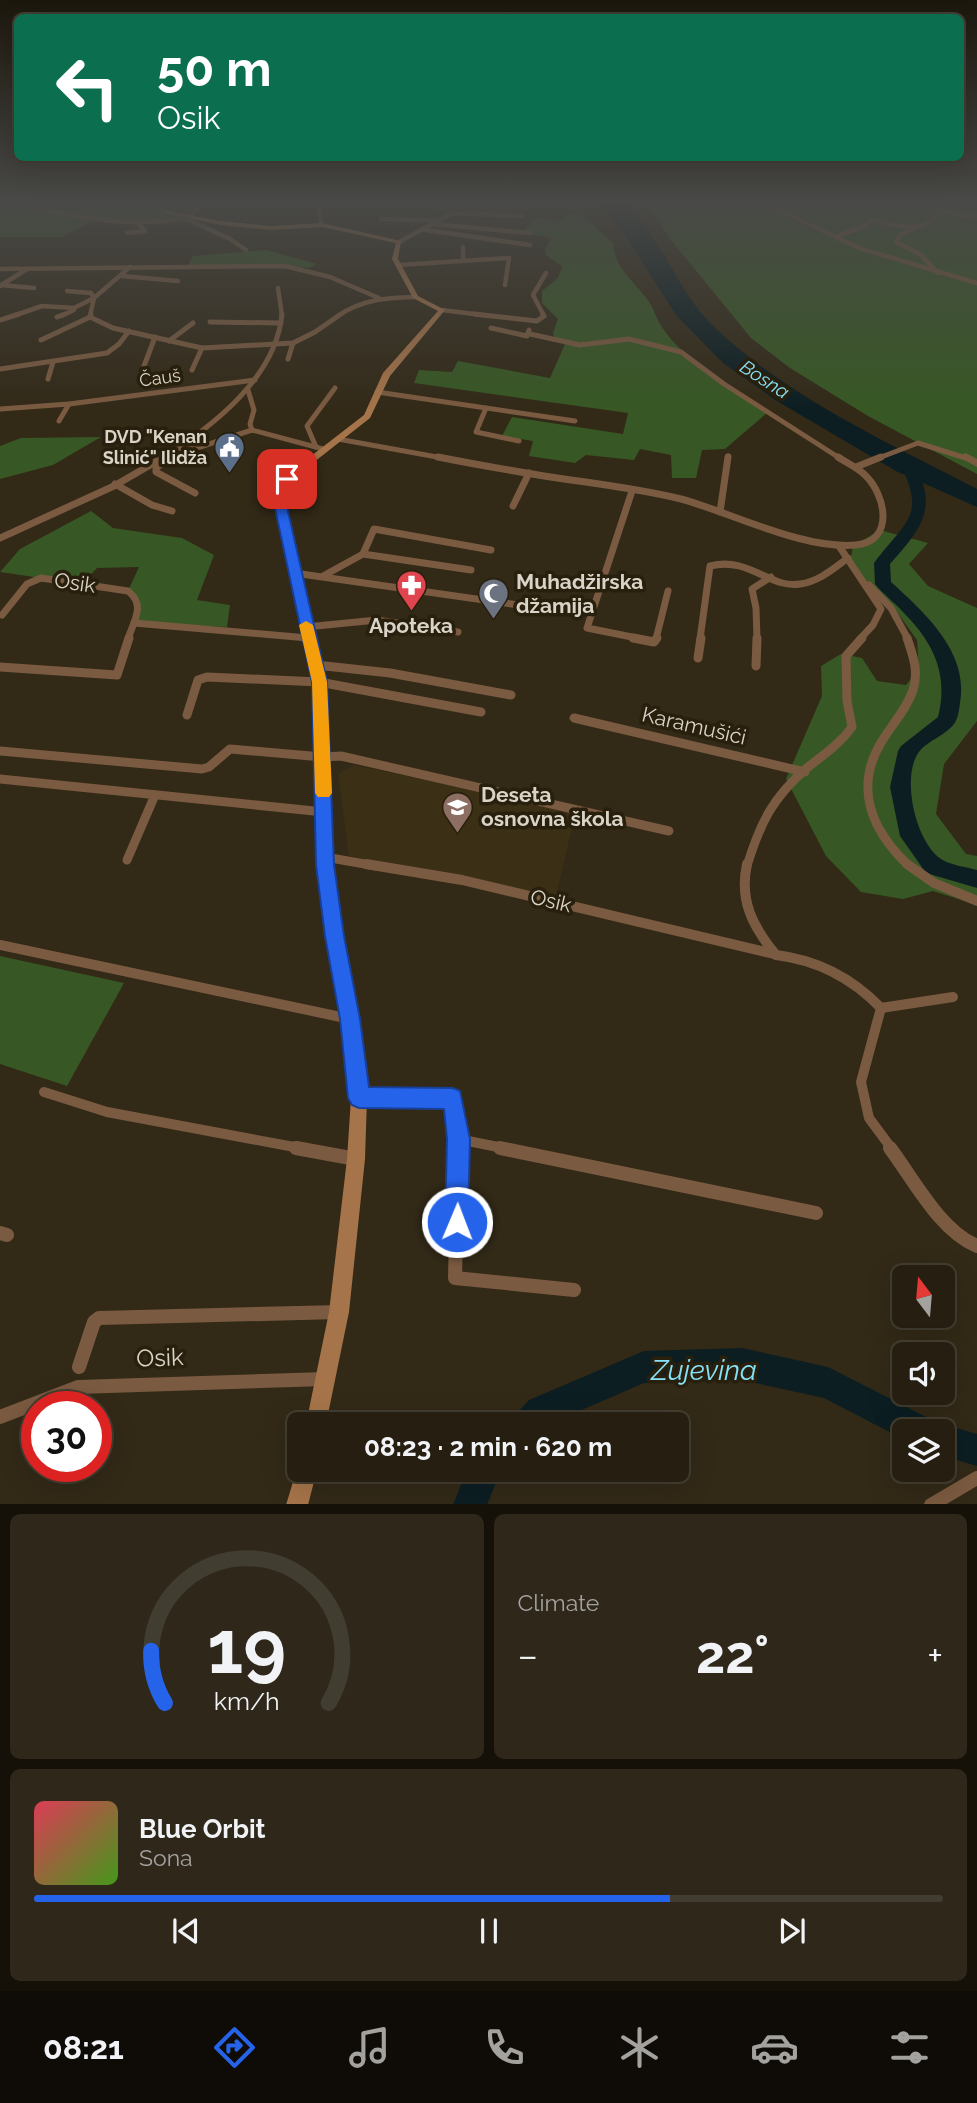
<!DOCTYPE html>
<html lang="en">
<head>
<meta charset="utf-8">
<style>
	:root { --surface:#261f11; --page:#2e271a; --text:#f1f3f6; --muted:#a4a29f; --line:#423d31; --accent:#2563eb }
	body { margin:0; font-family:Raleway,sans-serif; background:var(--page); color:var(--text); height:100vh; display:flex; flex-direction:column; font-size:26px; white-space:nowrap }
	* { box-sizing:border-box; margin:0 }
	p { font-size:23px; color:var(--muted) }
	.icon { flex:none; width:38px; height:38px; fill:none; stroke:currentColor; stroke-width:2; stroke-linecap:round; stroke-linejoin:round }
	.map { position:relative; height:1504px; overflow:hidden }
	.details { display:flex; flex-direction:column; gap:10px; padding:10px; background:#151109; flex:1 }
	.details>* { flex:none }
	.top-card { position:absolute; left:14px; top:14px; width:950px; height:147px; border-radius:10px; box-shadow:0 7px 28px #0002,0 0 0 2px var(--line); background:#0b6e4f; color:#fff; overflow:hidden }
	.needle { width:46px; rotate:344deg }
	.tools { position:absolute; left:892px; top:1265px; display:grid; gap:14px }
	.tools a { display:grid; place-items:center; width:63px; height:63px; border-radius:10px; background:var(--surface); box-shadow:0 7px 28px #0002,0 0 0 2px var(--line); font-size:35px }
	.speed { position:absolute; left:21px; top:1391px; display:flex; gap:14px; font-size:35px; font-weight:700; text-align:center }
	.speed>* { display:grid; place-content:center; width:91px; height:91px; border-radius:50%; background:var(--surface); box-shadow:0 7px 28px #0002,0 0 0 2px var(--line); line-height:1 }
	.speed .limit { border:10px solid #d22; background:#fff; color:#111 }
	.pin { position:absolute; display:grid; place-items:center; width:60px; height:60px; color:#fff; margin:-30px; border-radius:14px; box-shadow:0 4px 10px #0006 }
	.me { position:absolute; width:77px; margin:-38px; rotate:1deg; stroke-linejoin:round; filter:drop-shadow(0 0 5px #0008) }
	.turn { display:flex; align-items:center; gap:24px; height:147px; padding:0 28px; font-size:32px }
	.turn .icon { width:91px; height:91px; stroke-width:2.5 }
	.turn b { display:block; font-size:49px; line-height:60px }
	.big { font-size:52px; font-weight:700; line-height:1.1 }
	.details .widget { flex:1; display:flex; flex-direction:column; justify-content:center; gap:10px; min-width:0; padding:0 24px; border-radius:10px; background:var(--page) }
	.details .dial { align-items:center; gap:0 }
	.dial svg { height:182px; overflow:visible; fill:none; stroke:var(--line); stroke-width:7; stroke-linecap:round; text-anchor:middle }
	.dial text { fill:var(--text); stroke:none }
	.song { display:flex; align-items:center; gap:21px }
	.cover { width:84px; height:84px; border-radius:10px; background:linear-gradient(135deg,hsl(350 70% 55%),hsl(100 70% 35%)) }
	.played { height:7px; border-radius:4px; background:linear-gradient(90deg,var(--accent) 70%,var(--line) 70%) }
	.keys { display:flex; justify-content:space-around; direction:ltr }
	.heat { display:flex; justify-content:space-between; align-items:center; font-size:38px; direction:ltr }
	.details .tiles { flex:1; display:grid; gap:10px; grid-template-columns:1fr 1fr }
	.widget:last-child { grid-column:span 2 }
	.trip { position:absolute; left:287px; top:1412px; width:402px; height:70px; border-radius:10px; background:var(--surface); box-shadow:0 7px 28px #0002,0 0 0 2px var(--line); font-weight:700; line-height:70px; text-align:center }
	.tab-bar { display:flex; height:112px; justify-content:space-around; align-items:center; background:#0f0c07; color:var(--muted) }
	.tab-bar .icon { width:49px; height:49px }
	.tab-bar .selected { color:var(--accent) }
	.tab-bar b { font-size:32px; color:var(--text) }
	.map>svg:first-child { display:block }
	.built { fill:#3b2f16 }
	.green { fill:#375824 }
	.water { fill:#0c1e22 }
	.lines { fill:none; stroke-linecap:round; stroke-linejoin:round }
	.river { fill:#0c1e22; fill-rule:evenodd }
	.minor-far5 { stroke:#7a5a40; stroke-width:4.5 }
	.minor-far4 { stroke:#7a5a40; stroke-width:5 }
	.minor-far3 { stroke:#7a5a40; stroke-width:7 }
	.minor-far2 { stroke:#7a5a40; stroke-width:9 }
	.minor-far1 { stroke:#7a5a40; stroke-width:10 }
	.minor { stroke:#7a5a40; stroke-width:14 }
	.secondary { fill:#a6744a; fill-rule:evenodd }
	.minor-bridge { stroke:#7a5a40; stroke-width:4.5 }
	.route { fill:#2563eb; stroke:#184099; stroke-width:2 }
	.slow { fill:#f59e0b }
	.labels { text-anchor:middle; stroke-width:7; stroke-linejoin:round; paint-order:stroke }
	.far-street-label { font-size:18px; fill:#d9d3c8; stroke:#281f0d }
	.far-poi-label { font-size:18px; font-weight:bold; fill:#d9d3c8; stroke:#281f0d; text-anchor:end }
	.far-water-label { font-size:19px; font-style:italic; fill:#86e1f9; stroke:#281f0d }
	.poi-label { font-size:21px; font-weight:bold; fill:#d9d3c8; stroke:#281f0d; text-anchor:start }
	.street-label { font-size:21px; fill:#d9d3c8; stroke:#281f0d }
	.near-street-label { font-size:24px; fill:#d9d3c8; stroke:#281f0d }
	.near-water-label { font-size:28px; font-style:italic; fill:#86e1f9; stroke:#281f0d }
</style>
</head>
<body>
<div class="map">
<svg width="977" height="1505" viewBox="0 0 977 1505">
	<rect width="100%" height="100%" fill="#322917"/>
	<path class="built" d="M354,765L576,812L555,900L349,856L338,774Z"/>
	<g class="green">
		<path d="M92,200H251L200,204L168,212L183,219L139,224L99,218L62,237H0V209L19,203L54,210Z"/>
		<path d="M640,200H927L928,203L977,211V474L868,416L790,368L751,338L671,240L652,210Z"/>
		<path d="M570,213L582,215L613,243C614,268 637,284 650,303C654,310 657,320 662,327C682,359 735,393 767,413L725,449L702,450L696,478H672L671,455L640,449L634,460L586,455L575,463L529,456L533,441L502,436L512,417L623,434L628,413L414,383L419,370L452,372L458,361L550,378L565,344L555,340L553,333L558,319L542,303V291L558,278L562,266L546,255L545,249L552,238L522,232L535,218L561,220Z"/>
		<path d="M266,250L317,264L309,268L286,265L187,267L193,256Z"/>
		<path d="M101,437L53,465L0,479V446L21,438Z"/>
		<path d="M91,511L113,528L182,538L214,555L197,600L230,605L227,627L134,623L139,604L128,591L139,567L97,568L82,584L0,572L20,549Z"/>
		<path d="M880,530L928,543L909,564L928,586L977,608V721L944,764L936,814L966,854L977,856V905L933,891L903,899L861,892L826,856L786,779L822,696L821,666L841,654L862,658L877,681L906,685L919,669L917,640L892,605L863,585L850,563L853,546Z"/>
		<path d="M0,956L124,983L67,1086L0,1064Z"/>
	</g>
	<path class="water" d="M596,200H619C662,233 676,291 714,327C789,398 887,442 977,489V507L896,471L777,401L723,363L676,315L619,226Z"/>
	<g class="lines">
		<g class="river">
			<path d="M905,456L910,457C940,505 924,526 890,564L891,582C925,613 969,652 960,703C959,710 958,719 954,724C945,736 924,742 917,755C902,781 916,842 941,859C949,865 967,867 977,870V888L926,873L900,836L890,787L898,751L901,746L938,717C949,674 933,642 903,612C894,602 883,594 875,584L874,563C906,520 928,517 898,460Z"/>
			<path d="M742,1348L828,1367L934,1421L937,1426L943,1424L977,1434V1466L943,1456V1432H905V1440L824,1398L742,1380L644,1383L549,1424H512L517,1413L529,1400L644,1351Z"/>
			<path d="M467,1470H501L487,1505H453Z"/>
		</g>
		<g class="minor-far5">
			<path d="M12,200C69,218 131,229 190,217"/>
			<path d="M317,200L322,225"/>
			<path d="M758,200L859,248L977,283"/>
			<path d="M399,204L457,207L453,213"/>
			<path d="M191,216L203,200"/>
			<path d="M381,219L436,221"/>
			<path d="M189,220L230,239L246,250"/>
			<path d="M433,224L530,233"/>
			<path d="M914,229L901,234L896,242L921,255L938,273"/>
			<path d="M426,230L530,245"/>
			<path d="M127,233L145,231L139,224"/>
			<path d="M836,237C851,228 857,234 872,220C897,225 923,237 939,211L977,217"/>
			<path d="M399,242L453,213L523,216"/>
			<path d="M463,247V259"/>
			<path d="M398,265L509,258L505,285"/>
			<path d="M0,269L285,266L330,277L379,298"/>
			<path d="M122,276L178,281"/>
			<path d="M1,285L34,288"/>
			<path d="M0,286L27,269"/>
			<path d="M278,288L282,316"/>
			<path d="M442,310L490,316"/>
			<path d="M13,316L42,306L74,308L94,298L91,293L67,291"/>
			<path d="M61,316L74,310"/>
			<path d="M90,316L94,298L130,267"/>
			<path d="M338,316C362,299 387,298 415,297"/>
			<path d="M544,316L533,295L546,273"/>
		</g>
		<g class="minor-far4">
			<path d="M474,314L537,321L544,316L543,314"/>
			<path d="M57,317L65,314"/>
			<path d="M90,317L113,328L202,348L293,343L315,332L341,314"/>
			<path d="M90,317L91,314"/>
			<path d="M0,320L19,314"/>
			<path d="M210,322L281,323"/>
			<path d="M491,328L527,336L529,330"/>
			<path d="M530,334L580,345L629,339L681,352L724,384L841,459"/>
			<path d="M41,340L90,317"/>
			<path d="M169,341L193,323"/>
			<path d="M288,359L293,343"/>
			<path d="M144,366L155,337"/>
			<path d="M0,369L107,353L119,344L129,331"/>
			<path d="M192,370L202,348"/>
			<path d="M48,379L53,362"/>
			<path d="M248,390L254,410L250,424L252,430"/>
			<path d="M377,392L575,421"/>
			<path d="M486,408L476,432L519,441"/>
			<path d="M0,409L69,404L255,380"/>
			<path d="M59,421L69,404"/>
			<path d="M338,439L448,459"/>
			<path d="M316,447L307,426L335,388"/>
			<path d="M176,451L200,447L252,430L323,449"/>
			<path d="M161,459C212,427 276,378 282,314"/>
			<path d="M728,459V456"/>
			<path d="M876,459L918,443L969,459"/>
		</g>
		<g class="minor-far3">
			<path d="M438,457C473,464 508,470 544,476C589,483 636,488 681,499C732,513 804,550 856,545C895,541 886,495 865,475C858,468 847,463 838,457"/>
			<path d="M966,457L977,463"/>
			<path d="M163,463L156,468V472L195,493"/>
			<path d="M856,467L881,457"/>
			<path d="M115,484L152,505L172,511"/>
			<path d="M632,491L587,628L642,639"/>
			<path d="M513,506L529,473"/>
			<path d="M720,512L728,457"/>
			<path d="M0,538L114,486L164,457"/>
			<path d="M839,546L881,609L873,625L860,639"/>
			<path d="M363,554L471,570"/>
			<path d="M294,573L554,610"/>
			<path d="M323,576L363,554L374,529L491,550"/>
			<path d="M869,585L891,608L908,639"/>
			<path d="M2,615L27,584L41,578L128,591C146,605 134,620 128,639"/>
			<path d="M134,623L308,638"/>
			<path d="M306,627L377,620L458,632"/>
			<path d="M656,639L668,591"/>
			<path d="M700,639L710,566C750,556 769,589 800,584C818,582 833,569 848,558"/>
			<path d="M757,639L756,608L752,589L771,577"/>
		</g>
		<g class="minor-far2">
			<path d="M305,638H308"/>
			<path d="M633,638L654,642L657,638"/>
			<path d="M907,638C913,655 919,672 913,690C907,709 892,724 882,741C853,788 872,831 909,866"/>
			<path d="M698,658L701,638"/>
			<path d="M316,665L390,673L511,695"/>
			<path d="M756,666L757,638"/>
			<path d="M0,667L117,675L129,638"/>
			<path d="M187,715L198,680L207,677L319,682L481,712"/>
			<path d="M574,718L805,772"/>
			<path d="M0,751L202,769L209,767L230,749L322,757L341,756L669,831"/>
			<path d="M0,779L324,812"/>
			<path d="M325,857L376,866"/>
			<path d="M127,860L155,795"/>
			<path d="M747,866C760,823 773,797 807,768C823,755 840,744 852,727L847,701L846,656L862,638"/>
		</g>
		<g class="minor-far1">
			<path d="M366,864L462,880L774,954"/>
			<path d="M747,864C739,901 753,927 776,955C818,960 852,978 881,1008L861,1082L869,1118L892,1149"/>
			<path d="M907,864L934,883L977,901"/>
			<path d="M0,945L350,1019"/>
			<path d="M881,1008L953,997"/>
			<path d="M44,1092L107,1112L305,1149"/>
			<path d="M359,1098L453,1099L458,1139L508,1149"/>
			<path d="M458,1149V1139"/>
		</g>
		<g class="minor">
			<path d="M296,1148L356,1159"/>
			<path d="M458,1148L455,1278L574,1290"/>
			<path d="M500,1148L816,1213"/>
			<path d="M890,1148C914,1180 940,1231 977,1246"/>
			<path d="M0,1233L7,1235"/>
			<path d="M79,1367L94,1322L99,1318L339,1312"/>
			<path d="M0,1417L78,1387L325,1379"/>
			<path d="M931,1505L977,1478"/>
		</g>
		<g class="secondary">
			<path d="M134,200H142L168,211L221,221L271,226L322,223L401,241L398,259L418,296L445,310L390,376L370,418L290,481L283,494L325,682L332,865L341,936L358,1019L367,1098L365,1159L349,1312L326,1424H306L329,1312L347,1159L351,1098L342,1019L327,936L318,865L313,682L273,494L284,477L364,415L383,373L438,311L413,298L392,259L396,243L322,227L271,230L221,225L164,213Z"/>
			<path d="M299,1462V1470H317L308,1505H286Z"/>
		</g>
		<path class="minor-bridge" d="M182,218L189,220"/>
	</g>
	<linearGradient id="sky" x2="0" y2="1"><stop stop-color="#1c170d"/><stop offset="0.49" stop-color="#494947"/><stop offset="1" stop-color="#494947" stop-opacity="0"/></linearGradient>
	<rect width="977" height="411" fill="url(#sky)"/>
	<path class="route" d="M283,476L292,479L284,494L327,682L334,865L344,936L360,1019L369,1087L453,1088L460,1091L470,1139L468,1222L465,1231L457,1234L448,1231L445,1222L447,1139L444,1109L359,1108L352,1105L348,1098L340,1019L325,936L316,865L312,682L272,494Z"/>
	<path class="slow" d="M306,621L313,625L327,682L332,793L329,797H318L315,793L312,682L299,625Z"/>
	<defs>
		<symbol id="civic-pin" viewBox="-11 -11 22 30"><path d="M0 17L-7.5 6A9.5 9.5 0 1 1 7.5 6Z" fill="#5c6f8a" stroke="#281f0d"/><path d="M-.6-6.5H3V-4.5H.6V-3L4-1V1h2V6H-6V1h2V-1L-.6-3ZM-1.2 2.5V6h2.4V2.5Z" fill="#fff"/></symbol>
		<symbol id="pharmacy-pin" viewBox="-11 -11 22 30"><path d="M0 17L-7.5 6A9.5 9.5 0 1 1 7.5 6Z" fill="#e0444e" stroke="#281f0d"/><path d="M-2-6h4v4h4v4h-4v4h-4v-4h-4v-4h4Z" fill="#fff"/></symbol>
		<symbol id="mosque-pin" viewBox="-11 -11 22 30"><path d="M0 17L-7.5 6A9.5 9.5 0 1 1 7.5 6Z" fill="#6b7280" stroke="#281f0d"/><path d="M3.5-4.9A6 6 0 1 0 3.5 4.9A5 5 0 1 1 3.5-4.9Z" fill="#fff"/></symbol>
		<symbol id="school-pin" viewBox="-11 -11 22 30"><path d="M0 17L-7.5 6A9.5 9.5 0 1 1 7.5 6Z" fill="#8d6e63" stroke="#281f0d"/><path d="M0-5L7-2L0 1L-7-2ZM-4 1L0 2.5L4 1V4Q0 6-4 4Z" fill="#fff"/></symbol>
	</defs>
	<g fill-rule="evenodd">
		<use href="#civic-pin" x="212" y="430" width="35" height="47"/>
		<use href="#pharmacy-pin" x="394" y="568" width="35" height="47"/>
		<use href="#mosque-pin" x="476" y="576" width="35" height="47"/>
		<use href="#school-pin" x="440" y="790" width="35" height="47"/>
	</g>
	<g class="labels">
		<g class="far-street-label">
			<text transform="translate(160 378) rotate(-8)" y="6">Čauš</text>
		</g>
		<g class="far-poi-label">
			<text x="207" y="443">DVD "Kenan<tspan x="207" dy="21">Slinić" Ilidža</tspan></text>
		</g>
		<g class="far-water-label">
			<text transform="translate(765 379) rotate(33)" y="7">Bosna</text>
		</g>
		<g class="poi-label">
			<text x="516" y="589">Muhadžirska<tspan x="516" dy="24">džamija</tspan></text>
			<text x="411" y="633" text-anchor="middle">Apoteka</text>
			<text x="481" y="802">Deseta<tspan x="481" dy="24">osnovna škola</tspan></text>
		</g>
		<g class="street-label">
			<text transform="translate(75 583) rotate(8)" y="7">Osik</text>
			<text transform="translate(694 726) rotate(13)" y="7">Karamušići</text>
			<text transform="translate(551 901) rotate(13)" y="7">Osik</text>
		</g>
		<g class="near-street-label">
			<text transform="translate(160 1358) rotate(-2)" y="8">Osik</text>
		</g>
		<g class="near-water-label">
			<text x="704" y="1380">Zujevina</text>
		</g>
	</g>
</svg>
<div class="tools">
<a><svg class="needle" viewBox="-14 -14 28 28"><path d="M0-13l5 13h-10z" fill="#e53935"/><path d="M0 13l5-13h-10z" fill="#a4a29f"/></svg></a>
<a><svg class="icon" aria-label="sound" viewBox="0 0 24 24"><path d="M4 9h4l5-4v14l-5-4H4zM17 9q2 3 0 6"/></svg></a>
<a><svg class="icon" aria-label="layers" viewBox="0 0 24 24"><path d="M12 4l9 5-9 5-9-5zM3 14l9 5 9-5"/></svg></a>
</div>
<div class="speed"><div class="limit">30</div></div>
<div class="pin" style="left:287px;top:479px;background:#d93025"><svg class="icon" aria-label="arrive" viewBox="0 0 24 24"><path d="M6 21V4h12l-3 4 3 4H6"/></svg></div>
<svg class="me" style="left:457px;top:1222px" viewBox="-20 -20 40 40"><circle r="17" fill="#2563eb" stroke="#fff" stroke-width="3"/><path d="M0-11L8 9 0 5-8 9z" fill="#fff"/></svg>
<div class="trip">08:23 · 2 min · 620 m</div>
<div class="top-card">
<div class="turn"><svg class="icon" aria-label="left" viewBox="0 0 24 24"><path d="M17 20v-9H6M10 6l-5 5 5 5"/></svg><div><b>50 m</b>Osik</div></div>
</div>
</div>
<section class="details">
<div class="tiles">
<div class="widget dial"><svg viewBox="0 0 100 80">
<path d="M14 69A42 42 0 1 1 86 69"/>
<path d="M14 69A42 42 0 0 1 8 46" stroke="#2563eb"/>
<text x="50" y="56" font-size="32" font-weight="700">19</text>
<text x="50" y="72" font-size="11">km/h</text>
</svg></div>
<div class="widget"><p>Climate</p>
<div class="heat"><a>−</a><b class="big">22°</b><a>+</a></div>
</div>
<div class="widget">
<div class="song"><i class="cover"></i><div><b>Blue Orbit</b><p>Sona</p></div></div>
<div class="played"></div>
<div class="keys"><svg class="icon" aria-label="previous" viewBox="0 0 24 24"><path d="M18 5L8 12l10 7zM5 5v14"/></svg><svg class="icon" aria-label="pause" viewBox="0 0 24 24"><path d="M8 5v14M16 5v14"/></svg><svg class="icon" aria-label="next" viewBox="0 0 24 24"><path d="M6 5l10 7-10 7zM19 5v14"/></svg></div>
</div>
</div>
</section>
<nav class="tab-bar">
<b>08:21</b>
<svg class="icon selected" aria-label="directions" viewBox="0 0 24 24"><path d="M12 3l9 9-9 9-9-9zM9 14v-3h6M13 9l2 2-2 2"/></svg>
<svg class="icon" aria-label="music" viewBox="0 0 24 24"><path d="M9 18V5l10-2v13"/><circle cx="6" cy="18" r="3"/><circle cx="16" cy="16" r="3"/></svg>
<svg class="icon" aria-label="phone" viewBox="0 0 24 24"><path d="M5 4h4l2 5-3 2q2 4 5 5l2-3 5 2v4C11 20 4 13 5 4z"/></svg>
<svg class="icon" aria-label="climate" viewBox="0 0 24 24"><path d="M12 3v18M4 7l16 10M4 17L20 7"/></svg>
<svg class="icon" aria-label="car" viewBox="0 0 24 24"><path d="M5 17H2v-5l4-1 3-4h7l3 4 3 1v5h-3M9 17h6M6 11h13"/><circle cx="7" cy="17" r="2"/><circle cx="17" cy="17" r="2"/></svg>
<svg class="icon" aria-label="filters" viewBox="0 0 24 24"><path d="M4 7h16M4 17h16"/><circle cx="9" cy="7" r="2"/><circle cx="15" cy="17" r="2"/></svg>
</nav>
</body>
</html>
